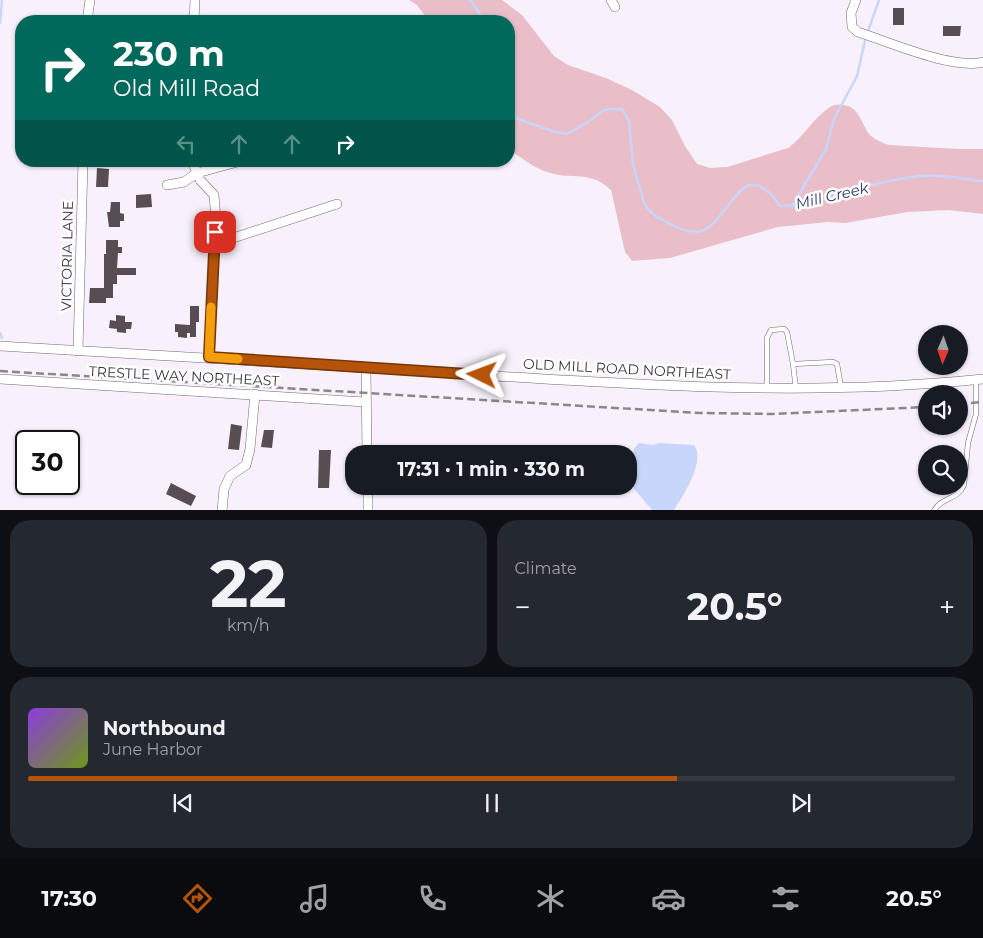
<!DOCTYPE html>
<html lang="en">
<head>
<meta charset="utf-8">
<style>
	:root { --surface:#171b24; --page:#242831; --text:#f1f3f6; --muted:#9ea1a6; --line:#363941; --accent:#b45309 }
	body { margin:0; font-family:Montserrat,sans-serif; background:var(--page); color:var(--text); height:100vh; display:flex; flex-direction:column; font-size:19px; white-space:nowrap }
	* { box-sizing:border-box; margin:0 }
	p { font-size:16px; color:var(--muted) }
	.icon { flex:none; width:28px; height:28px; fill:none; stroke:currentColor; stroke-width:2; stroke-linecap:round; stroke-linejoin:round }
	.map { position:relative; height:510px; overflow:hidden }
	.details { display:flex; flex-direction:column; gap:10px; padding:10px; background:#0d0f14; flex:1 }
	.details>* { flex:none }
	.banner { position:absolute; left:15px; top:15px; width:500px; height:152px; border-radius:20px; box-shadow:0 1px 4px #0004; background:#00695c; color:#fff; overflow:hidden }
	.needle { width:32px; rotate:182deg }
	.buttons { position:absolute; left:918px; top:325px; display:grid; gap:10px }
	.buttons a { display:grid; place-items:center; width:50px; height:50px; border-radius:50%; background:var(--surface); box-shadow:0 1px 4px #0004; font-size:25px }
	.speed { position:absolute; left:15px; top:430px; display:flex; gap:10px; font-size:25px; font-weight:700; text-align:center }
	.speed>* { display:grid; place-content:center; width:65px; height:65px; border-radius:50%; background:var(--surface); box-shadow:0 1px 4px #0004; line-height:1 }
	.speed .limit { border:2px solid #111; border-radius:8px; background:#fff; color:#111 }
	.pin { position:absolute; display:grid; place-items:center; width:42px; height:42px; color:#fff; margin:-21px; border-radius:10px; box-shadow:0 2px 8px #0006 }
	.me { position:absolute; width:55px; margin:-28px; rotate:273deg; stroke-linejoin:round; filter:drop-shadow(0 0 4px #0008) }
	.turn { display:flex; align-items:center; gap:18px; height:105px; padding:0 15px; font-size:22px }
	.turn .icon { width:65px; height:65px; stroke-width:2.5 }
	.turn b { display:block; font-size:35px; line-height:42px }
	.lanes { display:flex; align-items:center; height:48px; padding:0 15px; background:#0003; justify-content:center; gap:25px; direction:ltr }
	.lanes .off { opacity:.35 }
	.big { font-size:38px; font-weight:700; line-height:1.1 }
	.details .widget { flex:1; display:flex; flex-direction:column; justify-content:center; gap:8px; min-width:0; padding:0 18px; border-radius:20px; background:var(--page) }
	.details .dial { align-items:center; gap:0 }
	.dial b { font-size:65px; line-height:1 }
	.song { display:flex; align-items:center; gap:15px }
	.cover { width:60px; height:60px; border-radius:8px; background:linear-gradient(135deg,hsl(270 70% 55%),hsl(80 70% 35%)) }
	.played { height:5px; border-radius:2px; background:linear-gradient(90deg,var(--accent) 70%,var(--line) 70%) }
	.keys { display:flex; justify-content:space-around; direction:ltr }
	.heat { display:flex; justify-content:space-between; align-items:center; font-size:28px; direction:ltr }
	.details .tiles { flex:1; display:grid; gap:10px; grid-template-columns:1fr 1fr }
	.widget:last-child { grid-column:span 2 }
	.trip { position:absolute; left:345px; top:445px; width:292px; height:50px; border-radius:20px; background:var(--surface); box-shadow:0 1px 4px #0004; font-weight:700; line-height:50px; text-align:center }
	.dock { display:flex; height:80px; justify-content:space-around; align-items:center; background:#090b0e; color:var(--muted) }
	.dock .icon { width:35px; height:35px }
	.dock .on { color:var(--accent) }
	.dock b { font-size:22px; color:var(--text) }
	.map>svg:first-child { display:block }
	.green { fill:#e9bec8 }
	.water { fill:#c9d6fb }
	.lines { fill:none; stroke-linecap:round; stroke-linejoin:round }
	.stream { stroke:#c9d6fb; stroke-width:2.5 }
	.building { fill:#574d53 }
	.service-casing { stroke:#706972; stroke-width:5.5 }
	.minor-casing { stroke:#706972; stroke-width:10 }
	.service { stroke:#fff; stroke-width:4.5 }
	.minor { stroke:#fff; stroke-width:9 }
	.rail { stroke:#8b868e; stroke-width:2.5; stroke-dasharray:8 4; stroke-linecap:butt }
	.route-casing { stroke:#753606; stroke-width:12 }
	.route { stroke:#b45309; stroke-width:9 }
	.slow { stroke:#f59e0b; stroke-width:9 }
	.labels { text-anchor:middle; stroke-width:5; stroke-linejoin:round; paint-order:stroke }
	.street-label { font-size:14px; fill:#3a373c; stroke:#fff }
	.water-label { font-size:15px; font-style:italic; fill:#2d3a69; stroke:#fff }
</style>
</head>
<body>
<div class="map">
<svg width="983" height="511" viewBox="0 0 983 511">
	<rect width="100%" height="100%" fill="#f8f1fc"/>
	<path class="green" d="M409,0H502L522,15L554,56L568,65L606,78L632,90L660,107L672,120L685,146L697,164L710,168L727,167L788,148C804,137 813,118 830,107C835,104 839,104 844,105C861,108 861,126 871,136C876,140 882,143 889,145L959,149H983V214L948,210L908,212L845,223L828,222L778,227L670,258L632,261L625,252L611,190C588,169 573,181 547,172C534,168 521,157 509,150V21H429L417,5Z"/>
	<path class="water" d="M639,443L653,445L659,443L694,445C706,461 683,496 674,510H652L629,483C628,471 629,452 639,443Z"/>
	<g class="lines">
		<g class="stream">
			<path d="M471,0L484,21"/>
			<path d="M0,23L2,0"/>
			<path d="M868,31L879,0"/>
			<path d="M509,108L518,119L555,132L567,134L590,121L602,111L610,109H622L629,121L633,165L645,205C651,215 662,220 672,225C709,244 714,220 735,197C739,193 742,188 747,186C750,185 755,185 758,185L771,194L780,206C809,207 831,194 858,188C876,184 904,177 922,176C942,174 963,179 983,181"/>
			<path d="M792,206L826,149L834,119L857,76L865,41"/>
			<path d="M0,333L2,338"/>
		</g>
	</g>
	<g class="building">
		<rect x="893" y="8" width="11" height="17"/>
		<path d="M943,26H961L960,36H943Z"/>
		<path d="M97,168L109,169L108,187H96Z"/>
		<path d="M151,194L152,207L136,208V195Z"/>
		<path d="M111,202H120V213L124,214V221H120V227H109L107,212H110Z"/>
		<path d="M106,240H118V247H122V253H118L117,268H136V275H117V284H113V298H106V303H89L90,288H104V254H106Z"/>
		<path d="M190,306H199V322H196V337H190V333H187V338L178,337V332H175V324L190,325Z"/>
		<path d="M116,315L125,316V322H132L131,329H126V333L117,332V329L109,328L110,320L116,321Z"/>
		<path d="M231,424L242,426L239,450L228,449Z"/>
		<path d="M264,430H274L272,448L261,447Z"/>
		<path d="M319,450H331L329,488H318Z"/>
		<path d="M171,483L196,496L191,506L166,494Z"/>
	</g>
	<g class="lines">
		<defs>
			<g id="service">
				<path d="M767,389V338L771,330L784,329L787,332L793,364"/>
				<path d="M796,389L793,364L833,362L837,364L841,387"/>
				<path d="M934,511C941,497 958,500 964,485L968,443L976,414V380"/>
			</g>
			<g id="minor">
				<path d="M611,0L615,7"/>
				<path d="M856,0L851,13L852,27L858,32C889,42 953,70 983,62"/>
				<path d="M87,21L90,0"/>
				<path d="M194,21L195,0"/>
				<path d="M192,161L200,180L214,195L216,220L209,357"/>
				<path d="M167,185L184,182L197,173L241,161"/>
				<path d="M215,244L337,204"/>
				<path d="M0,346C155,355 309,364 464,374C638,385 810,397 983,379"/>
				<path d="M78,351L83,161"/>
				<path d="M366,369L367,454"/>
				<path d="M0,379L365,402"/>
				<path d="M368,486V511"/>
				<path d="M222,511L224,489L230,476L246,465L250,449L255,394"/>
			</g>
		</defs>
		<use href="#service" class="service-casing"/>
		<use href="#minor" class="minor-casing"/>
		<use href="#service" class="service"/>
		<use href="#minor" class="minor"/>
		<g class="rail">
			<path d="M0,371L700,413L772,414L926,407"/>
			<path d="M959,404L983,402"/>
		</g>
	</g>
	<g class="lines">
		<defs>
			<path id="route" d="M215,232L209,357L482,375"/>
		</defs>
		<use href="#route" class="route-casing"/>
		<use href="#route" class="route"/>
		<path class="slow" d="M211,307L209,357L238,359"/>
	</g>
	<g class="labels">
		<g class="street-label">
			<text transform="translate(67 256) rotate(-89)" y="5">VICTORIA LANE</text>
			<text transform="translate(627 369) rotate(3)" y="5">OLD MILL ROAD NORTHEAST</text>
			<text transform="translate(184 376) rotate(3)" y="5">TRESTLE WAY NORTHEAST</text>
		</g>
		<g class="water-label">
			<text transform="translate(832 196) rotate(-13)" y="5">Mill Creek</text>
		</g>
	</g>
</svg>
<div class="buttons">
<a><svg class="needle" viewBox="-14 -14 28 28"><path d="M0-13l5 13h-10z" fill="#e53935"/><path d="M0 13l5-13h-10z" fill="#9ea1a6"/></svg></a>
<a><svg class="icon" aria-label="sound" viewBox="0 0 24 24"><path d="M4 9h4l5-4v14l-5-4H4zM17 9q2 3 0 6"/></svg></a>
<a><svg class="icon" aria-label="search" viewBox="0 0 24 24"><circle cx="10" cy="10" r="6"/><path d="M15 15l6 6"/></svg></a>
</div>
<div class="speed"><div class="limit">30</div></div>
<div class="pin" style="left:215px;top:232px;background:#d93025"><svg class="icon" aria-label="arrive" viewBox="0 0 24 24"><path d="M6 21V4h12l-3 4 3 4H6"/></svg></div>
<svg class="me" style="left:482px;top:375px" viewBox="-20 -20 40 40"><path d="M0-17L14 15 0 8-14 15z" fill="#b45309" stroke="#fff" stroke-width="4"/></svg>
<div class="trip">17:31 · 1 min · 330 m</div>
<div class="banner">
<div class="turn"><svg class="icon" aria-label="right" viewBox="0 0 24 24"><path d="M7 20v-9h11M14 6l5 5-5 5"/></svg><div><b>230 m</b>Old Mill Road</div></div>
<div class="lanes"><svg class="icon off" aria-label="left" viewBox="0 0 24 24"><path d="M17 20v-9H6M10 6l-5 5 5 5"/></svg><svg class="icon off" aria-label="ahead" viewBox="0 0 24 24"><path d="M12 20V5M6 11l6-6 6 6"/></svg><svg class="icon off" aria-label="ahead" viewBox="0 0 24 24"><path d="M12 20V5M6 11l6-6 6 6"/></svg><svg class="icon" aria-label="right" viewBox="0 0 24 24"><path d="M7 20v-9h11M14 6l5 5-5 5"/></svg></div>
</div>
</div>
<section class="details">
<div class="tiles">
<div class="widget dial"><b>22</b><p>km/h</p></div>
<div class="widget"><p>Climate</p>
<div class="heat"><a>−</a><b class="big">20.5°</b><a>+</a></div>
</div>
<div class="widget">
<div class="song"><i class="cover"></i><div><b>Northbound</b><p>June Harbor</p></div></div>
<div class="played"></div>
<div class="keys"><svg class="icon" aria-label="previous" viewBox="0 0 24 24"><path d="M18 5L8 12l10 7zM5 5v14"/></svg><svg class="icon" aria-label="pause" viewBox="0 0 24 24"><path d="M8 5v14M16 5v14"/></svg><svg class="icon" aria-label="next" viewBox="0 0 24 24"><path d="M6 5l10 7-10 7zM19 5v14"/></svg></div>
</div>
</div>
</section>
<nav class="dock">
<b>17:30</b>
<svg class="icon on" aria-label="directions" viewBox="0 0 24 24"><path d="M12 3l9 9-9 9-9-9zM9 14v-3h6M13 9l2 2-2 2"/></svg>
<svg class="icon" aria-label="music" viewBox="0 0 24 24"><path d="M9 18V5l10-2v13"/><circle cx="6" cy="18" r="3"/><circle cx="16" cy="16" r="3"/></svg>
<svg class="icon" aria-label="phone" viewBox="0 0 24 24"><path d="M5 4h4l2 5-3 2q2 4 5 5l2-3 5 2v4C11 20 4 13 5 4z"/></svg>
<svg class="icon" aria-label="climate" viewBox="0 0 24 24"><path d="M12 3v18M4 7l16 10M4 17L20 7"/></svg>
<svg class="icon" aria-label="car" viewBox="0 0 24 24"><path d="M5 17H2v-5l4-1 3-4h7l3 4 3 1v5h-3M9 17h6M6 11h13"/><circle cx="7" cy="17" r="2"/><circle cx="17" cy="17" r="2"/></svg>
<svg class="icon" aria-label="filters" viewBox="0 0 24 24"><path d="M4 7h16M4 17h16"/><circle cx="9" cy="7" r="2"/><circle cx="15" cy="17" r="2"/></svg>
<b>20.5°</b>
</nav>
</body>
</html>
